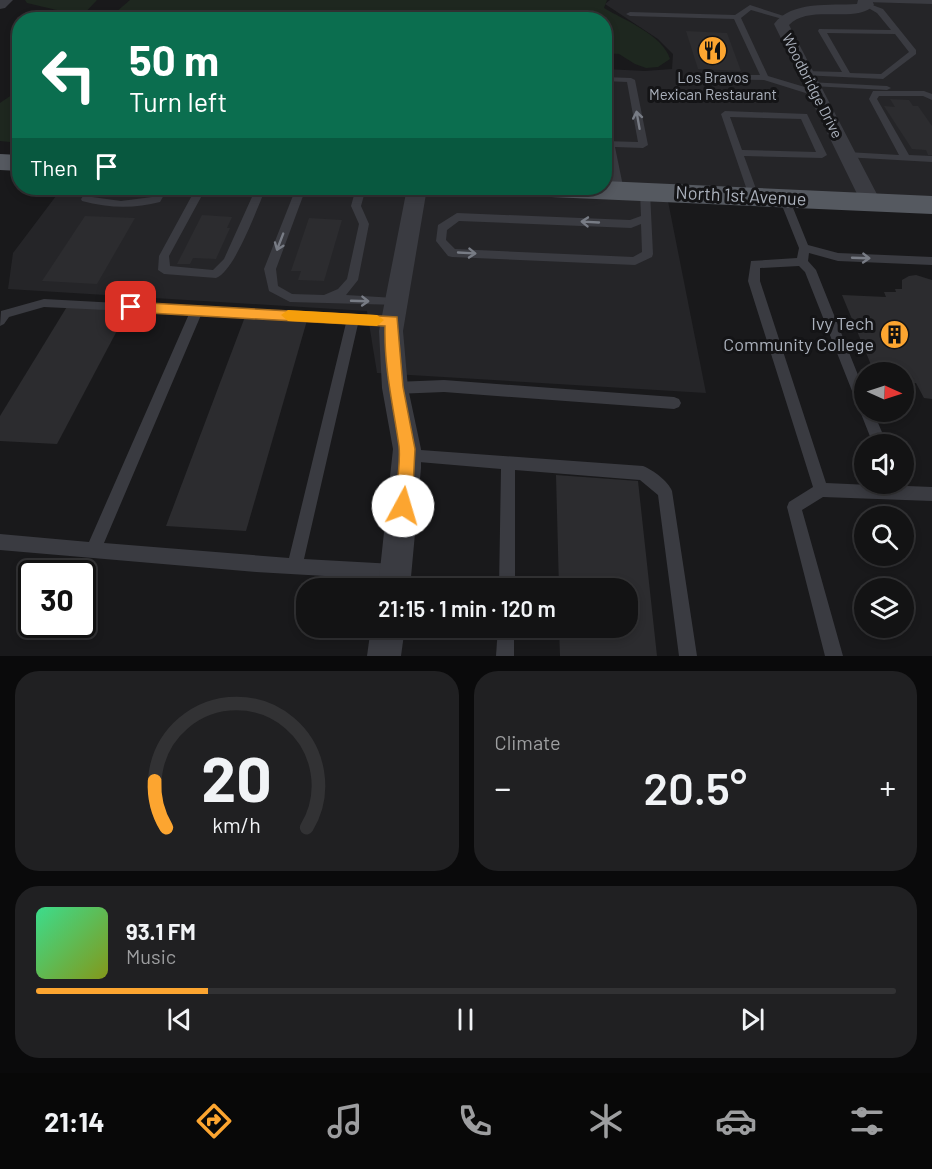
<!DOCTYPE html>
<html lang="en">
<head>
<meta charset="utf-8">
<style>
	:root { --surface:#131314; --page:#202022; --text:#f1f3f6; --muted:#9d9ea0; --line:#323234; --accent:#fca530 }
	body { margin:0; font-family:Barlow,sans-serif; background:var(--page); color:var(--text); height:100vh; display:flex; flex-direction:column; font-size:22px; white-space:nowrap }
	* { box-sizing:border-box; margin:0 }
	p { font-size:20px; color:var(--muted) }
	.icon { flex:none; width:33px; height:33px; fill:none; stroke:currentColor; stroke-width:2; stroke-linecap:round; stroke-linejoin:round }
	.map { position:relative; height:656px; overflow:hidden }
	.panel { display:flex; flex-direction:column; gap:15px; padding:15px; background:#0a0a0b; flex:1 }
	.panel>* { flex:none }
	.guide { position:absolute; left:12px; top:12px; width:600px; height:183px; border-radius:24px; box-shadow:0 3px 9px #0003,0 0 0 2px var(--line); background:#0b6e4f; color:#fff; overflow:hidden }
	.needle { width:39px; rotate:93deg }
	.tools { position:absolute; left:854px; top:362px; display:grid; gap:12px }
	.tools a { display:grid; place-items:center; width:60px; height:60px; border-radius:50%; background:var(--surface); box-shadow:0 3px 9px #0003,0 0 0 2px var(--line); font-size:30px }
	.speed { position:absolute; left:18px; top:560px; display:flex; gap:12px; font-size:30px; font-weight:700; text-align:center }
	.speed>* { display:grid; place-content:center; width:78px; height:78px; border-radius:50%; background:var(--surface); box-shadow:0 3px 9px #0003,0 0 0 2px var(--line); line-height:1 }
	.speed .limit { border:3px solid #111; border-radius:9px; background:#fff; color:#111 }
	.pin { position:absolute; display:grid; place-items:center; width:51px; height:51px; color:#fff; margin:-26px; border-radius:12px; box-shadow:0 3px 9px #0006 }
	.me { position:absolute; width:66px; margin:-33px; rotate:6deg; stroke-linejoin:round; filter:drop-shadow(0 0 4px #0008) }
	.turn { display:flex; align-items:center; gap:21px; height:126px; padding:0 18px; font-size:27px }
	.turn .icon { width:78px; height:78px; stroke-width:2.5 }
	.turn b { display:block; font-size:42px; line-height:51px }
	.then { display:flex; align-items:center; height:57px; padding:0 18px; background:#0003; gap:12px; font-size:22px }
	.big { font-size:45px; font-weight:600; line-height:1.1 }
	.panel .widget { flex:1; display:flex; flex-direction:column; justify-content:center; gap:9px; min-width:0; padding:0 21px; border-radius:24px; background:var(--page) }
	.panel .dial { align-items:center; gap:0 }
	.dial svg { height:156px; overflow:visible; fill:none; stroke:var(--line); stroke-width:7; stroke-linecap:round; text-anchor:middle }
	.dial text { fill:var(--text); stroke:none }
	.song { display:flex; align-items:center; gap:18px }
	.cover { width:72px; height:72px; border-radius:9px; background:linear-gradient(135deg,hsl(150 70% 55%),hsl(70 70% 35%)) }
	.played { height:6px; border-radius:3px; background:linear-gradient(90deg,var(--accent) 20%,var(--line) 20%) }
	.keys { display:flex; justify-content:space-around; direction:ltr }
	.heat { display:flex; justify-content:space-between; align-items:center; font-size:33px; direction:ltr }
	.panel .tiles { flex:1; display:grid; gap:15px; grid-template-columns:1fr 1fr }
	.widget:last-child { grid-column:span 2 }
	.trip { position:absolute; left:296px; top:578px; width:342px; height:60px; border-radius:24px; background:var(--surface); box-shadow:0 3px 9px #0003,0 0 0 2px var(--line); font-weight:600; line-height:60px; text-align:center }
	.menu { display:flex; height:96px; justify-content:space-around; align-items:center; background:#080808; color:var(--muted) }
	.menu .icon { width:42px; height:42px }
	.menu .current { color:var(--accent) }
	.menu b { font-size:27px; color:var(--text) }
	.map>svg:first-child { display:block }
	.built { fill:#252528 }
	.green { fill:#1e271f }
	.building { fill:#2c2c2f }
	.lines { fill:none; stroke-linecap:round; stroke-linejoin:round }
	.service { fill:#3a3b41; fill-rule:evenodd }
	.minor { fill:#3a3b41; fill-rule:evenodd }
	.primary { fill:#555960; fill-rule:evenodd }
	.oneway { stroke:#787c85 }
	.route { fill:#fca530; stroke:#a46b1f; stroke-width:1.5 }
	.slow { fill:#f59e0b }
	.labels { text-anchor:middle; stroke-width:6; stroke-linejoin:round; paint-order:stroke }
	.far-poi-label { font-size:15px; fill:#abb1bc; stroke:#141416 }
	.far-street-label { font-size:15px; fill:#abb1bc; stroke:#141416 }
	.street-label { font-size:18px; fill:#abb1bc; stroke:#141416 }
	.poi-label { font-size:18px; fill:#abb1bc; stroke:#141416; text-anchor:end }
</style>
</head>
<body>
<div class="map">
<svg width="932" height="656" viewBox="0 0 932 656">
	<rect width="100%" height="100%" fill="#19191b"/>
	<path class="built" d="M610,0H932V197L665,186L706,393L377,373L367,311L8,289L13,253L62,188H604L605,69L645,71L672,69L673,54L658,39L605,4Z"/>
	<g class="green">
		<path d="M25,0H97L78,20L63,19L65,12L27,3Z"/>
		<path d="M130,0H607L604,8C624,20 663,35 670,59L658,67L646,68L635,64L619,54L605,53L604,20H490L477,16L456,18L364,13L327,20L108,19Z"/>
		<path d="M19,90V143L0,141V103Z"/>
	</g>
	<g class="building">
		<path d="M686,31L727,33L741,71L698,69Z"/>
		<path d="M890,99L909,100L913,106H918L932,126V155H928L926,150L912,149L884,106L895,107Z"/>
		<path d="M202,215L232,217L227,228H230L216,259L193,258L190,264H177Z"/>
		<path d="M85,216L135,218L97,284L42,281Z"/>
		<path d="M309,218L342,220L324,281L298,280L301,271H291Z"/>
		<path d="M916,275L932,280V399L924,398L916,383H903V372H874L842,295L886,297L884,292H896L895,289H902V280L909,276Z"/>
		<path d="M68,305L129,308L57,444L0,441V416Z"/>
		<path d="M246,314L308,317L246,531L166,526Z"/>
		<path d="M556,475L638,481L657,656H560L559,627H627V588H559Z"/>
	</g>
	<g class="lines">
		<g class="service">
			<path d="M862,0H932V4L865,2Z"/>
			<path d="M867,3L883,9L916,50V54L883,79L802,75V71H805L842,72L818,31L819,29L891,30L877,13L865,6L864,5ZM827,33L895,34L909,52L881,74L850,73Z"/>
			<path d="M750,5L790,18L786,20L751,10L741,18L768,76L818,91V95H812L764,80L700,79V75H760L734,19L630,16L626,14L630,12L735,15Z"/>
			<path d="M604,77L631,78L635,80L648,145L643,148L615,147L624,191L619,194L614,191L604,141L638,142L627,82L604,81Z"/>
			<path d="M808,82L887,86L891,88L887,90L811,86L807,84Z"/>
			<path d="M873,91H924L932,94V100L923,96H879L877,99L909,155L932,156V162L844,157V153L847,152L899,155L869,99Z"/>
			<path d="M725,111L807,114L827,155L822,158L744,156L759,197L758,199H750L721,114ZM730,117L801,119L816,152L742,150Z"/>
			<path d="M89,188H99L92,197L121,201L152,197L158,188H168L160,202C134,209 108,208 82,201L81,199Z"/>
			<path d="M196,188H206L169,256L170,266L213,270L224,259L256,188H266C257,208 235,271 216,278L164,274L158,270L159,256Z"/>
			<path d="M296,188H306L276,269L278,286L292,294L324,295L338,289L347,279L359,224L351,206L356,188H366L361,206L369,224L358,280L346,295L395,298L401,302L399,305L290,302L269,291L264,269Z"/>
			<path d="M645,189L650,192L653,254L652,257L635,265L452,257L448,256L436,241L438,225L457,213L630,220L641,216L640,192ZM459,221L631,228L641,224L642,252L633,257L455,249L446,240L447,230Z"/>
			<path d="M784,195L789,198L808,245L838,253L932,257V265L838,261L809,253L808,261L816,270L864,390V411H873L887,444H873L805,272L799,266L760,268V281L826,483L892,486L891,483H903V478L907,486L932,487V501L823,497L802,510L843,656H825L787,507L789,502L813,487L748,281L751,261L797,258L799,248L779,198Z"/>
			<path d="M44,299L396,318L398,321L396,324L392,326L358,324L304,559L394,564L400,566L402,572L400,578L394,580L256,572L0,550V534L89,542L189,314L44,307L9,317L4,324L0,326L1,311ZM201,315L346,323L289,558L104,543Z"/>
			<path d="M444,380L674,397L679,399L681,403L679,407L674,409L444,392L395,394L390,392L389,388L390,384L395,382Z"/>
			<path d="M407,449L643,466C653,470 668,481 672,491L697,656H679L658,495L640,480L515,470V588H499L501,469L407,461L402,460L400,455L402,450Z"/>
			<path d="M498,627H514V656H496Z"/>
		</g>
		<g class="minor">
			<path d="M0,0H13L5,8L0,9Z"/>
			<path d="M858,0H872L874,5C856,25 810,3 789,25L881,202L878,207L871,209L864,207L861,202L774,24C792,0 831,6 857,4Z"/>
			<path d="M407,188H427L403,331L408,388L421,449V468L410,588H378L393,449L382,388L379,331Z"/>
			<path d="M371,627H405L401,656H367Z"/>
		</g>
		<g class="primary">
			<path d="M0,154L20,155V171L0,170Z"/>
			<path d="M604,181L932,196V214L551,197L541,194L537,188H604Z"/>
		</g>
	</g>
	<defs><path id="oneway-shaft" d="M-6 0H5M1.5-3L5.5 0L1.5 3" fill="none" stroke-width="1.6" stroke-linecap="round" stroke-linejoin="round" transform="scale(1.5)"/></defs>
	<g class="oneway">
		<use href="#oneway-shaft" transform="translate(638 120) rotate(-100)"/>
		<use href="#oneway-shaft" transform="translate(590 222) rotate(-177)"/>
		<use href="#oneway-shaft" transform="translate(280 242) rotate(111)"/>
		<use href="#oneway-shaft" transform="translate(467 253) rotate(3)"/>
		<use href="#oneway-shaft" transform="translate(861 258) rotate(2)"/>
		<use href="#oneway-shaft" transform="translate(360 301) rotate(2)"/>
	</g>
	<path class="route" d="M131,302L397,317L403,387L415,449L412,506L409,512L403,515L397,512L395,506C396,487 401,465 399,446C393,405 384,368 385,326L131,312L125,307Z"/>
	<path class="slow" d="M288,310L377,315L384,320L377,326L288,321L281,315Z"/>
	<defs>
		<symbol id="restaurant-disc" viewBox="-11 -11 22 22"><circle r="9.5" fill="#fca530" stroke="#141416"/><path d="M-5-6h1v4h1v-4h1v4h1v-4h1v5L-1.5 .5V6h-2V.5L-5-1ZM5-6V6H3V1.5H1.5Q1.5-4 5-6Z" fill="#111"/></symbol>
		<symbol id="building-disc" viewBox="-11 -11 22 22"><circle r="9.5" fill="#fca530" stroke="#141416"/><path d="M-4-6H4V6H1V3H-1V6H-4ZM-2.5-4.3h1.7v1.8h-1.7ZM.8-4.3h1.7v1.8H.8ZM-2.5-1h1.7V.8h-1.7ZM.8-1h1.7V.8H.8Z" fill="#111"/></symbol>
	</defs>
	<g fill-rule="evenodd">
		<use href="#restaurant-disc" x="696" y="34" width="33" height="33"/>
		<use href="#building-disc" x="878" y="318" width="33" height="33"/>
	</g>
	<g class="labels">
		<g class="far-poi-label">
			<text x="713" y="83">Los Bravos<tspan x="713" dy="17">Mexican Restaurant</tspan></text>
		</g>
		<g class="far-street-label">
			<text transform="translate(812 86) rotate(63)" y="5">Woodbridge Drive</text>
		</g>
		<g class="street-label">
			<text transform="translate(741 196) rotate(3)" y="6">North 1st Avenue</text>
		</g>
		<g class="poi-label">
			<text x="874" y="330">Ivy Tech<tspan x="874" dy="21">Community College</tspan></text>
		</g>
	</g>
</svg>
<div class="tools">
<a><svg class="needle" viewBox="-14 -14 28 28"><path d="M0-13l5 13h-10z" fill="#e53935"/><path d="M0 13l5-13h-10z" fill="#9d9ea0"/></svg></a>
<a><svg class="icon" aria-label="sound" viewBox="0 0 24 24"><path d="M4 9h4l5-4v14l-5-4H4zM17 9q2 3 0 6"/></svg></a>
<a><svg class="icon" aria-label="search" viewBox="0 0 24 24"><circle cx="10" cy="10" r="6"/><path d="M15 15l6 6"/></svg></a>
<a><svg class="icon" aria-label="layers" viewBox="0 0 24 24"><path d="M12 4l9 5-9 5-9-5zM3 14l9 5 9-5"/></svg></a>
</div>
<div class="speed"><div class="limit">30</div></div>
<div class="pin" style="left:131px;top:307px;background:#d93025"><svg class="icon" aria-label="arrive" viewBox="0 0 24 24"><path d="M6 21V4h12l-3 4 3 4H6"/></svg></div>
<svg class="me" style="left:403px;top:506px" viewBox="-20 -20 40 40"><circle r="19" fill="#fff"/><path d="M0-13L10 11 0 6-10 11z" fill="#fca530"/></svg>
<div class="trip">21:15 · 1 min · 120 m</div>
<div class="guide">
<div class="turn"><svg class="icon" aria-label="left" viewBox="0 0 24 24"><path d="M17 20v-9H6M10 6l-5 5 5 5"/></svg><div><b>50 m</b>Turn left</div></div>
<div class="then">Then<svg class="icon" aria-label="arrive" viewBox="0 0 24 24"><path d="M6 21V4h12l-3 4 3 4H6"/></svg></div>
</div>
</div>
<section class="panel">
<div class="tiles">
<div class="widget dial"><svg viewBox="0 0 100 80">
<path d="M14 69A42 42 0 1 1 86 69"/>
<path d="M14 69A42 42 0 0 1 8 45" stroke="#fca530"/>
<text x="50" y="56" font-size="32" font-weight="700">20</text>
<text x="50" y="72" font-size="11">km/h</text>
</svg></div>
<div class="widget"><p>Climate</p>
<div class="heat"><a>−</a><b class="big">20.5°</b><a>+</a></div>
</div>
<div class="widget">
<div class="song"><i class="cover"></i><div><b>93.1 FM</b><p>Music</p></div></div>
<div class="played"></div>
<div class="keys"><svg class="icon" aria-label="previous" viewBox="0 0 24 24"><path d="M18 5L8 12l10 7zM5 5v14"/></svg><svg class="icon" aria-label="pause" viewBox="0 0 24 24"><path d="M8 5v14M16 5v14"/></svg><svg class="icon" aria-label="next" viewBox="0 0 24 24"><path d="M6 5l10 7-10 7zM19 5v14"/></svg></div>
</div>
</div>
</section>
<nav class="menu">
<b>21:14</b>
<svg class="icon current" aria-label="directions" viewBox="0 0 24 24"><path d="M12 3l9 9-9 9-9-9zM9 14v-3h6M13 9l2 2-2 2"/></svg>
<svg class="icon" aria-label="music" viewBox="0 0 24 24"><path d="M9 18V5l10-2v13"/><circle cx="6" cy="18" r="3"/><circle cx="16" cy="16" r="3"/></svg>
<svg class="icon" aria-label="phone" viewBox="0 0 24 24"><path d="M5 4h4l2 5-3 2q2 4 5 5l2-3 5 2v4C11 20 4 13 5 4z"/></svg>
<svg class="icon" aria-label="climate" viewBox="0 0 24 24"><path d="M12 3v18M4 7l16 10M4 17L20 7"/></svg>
<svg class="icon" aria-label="car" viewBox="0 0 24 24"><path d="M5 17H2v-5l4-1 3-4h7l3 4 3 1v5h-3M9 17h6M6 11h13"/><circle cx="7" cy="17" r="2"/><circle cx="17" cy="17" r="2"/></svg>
<svg class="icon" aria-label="filters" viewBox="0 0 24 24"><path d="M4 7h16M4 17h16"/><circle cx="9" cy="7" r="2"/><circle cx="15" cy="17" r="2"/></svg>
</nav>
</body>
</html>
